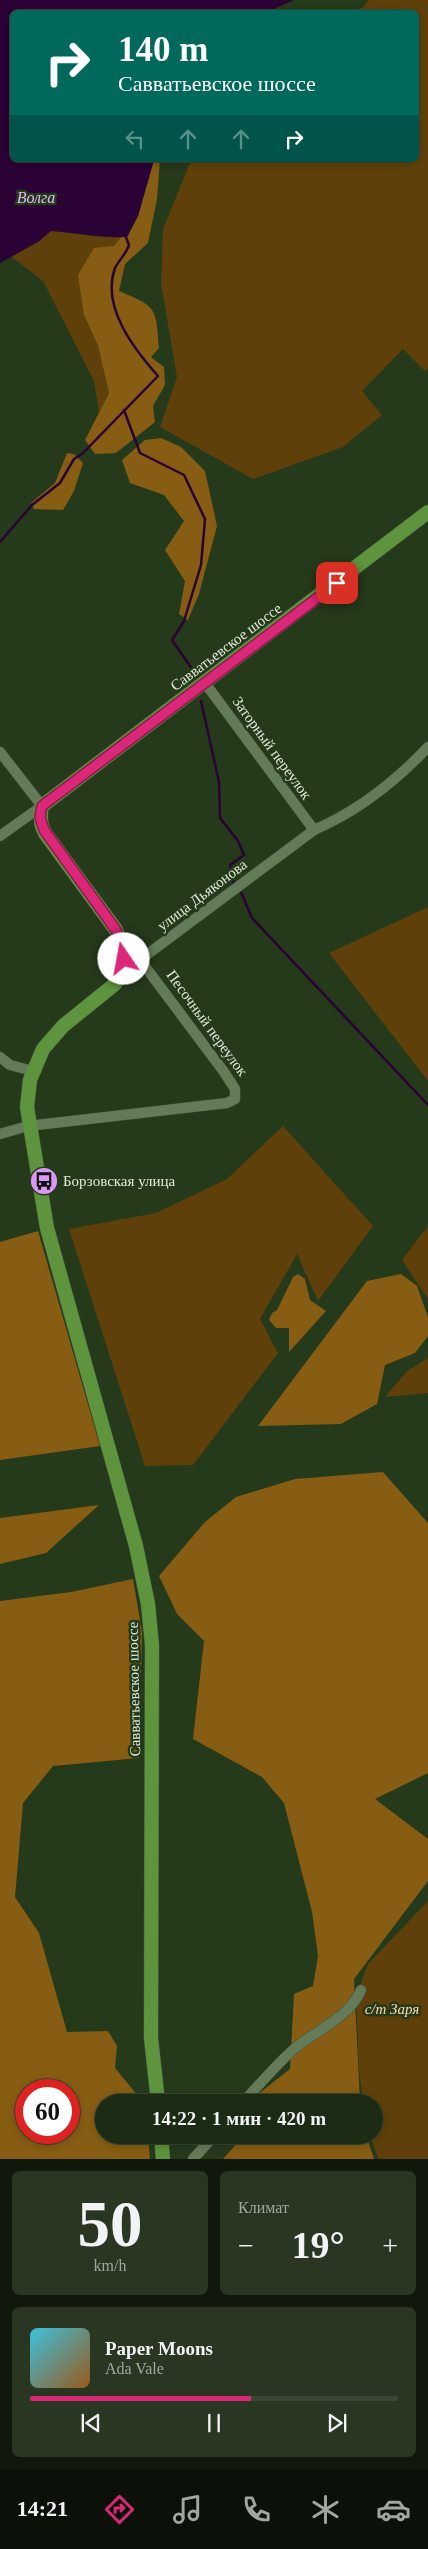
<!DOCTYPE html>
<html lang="ru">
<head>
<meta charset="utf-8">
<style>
	:root { --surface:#1c2b14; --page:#293722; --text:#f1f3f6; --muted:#a0a7a0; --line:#3a4734; --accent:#db2777 }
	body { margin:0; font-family:Georgia,serif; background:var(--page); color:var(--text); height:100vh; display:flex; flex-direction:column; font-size:19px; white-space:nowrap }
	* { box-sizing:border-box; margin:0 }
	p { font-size:16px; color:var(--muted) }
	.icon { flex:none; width:28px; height:28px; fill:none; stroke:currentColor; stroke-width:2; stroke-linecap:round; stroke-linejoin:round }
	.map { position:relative; height:2159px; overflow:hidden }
	.details { display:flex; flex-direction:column; gap:12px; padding:12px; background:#0f180b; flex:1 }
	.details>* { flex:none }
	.guide { position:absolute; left:10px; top:10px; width:409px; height:152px; border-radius:8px; box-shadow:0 2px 8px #0003,0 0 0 1px var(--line); background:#00695c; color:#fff; overflow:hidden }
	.speed { position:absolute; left:15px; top:2079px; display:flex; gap:10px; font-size:25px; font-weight:700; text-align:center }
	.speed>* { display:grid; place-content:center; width:65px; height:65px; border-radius:50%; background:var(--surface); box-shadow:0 2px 8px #0003,0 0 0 1px var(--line); line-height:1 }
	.speed .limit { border:8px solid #d22; background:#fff; color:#111 }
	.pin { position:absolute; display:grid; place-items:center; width:42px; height:42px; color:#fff; margin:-21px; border-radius:10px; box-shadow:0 2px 8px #0006 }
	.me { position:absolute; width:55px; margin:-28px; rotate:348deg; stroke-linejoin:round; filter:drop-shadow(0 0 4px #0008) }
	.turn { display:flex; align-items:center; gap:18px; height:105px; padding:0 25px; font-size:22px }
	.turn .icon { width:65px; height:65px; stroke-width:2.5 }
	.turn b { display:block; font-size:35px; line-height:42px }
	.lanes { display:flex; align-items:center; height:48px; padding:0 25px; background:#0003; justify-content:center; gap:25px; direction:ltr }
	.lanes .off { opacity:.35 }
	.big { font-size:38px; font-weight:800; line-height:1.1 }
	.details .widget { flex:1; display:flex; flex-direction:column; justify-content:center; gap:8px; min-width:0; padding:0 18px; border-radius:8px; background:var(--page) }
	.details .dial { align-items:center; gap:0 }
	.dial b { font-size:65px; line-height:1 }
	.song { display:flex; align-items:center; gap:15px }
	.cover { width:60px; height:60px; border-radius:8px; background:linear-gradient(135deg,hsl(190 70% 55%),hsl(30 70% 35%)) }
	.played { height:5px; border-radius:2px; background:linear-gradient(90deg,var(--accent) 60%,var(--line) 60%) }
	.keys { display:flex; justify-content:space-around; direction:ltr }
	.heat { display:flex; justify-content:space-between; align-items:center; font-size:28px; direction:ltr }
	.details .tiles { flex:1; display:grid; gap:12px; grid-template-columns:1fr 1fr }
	.widget:last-child { grid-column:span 2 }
	.trip { position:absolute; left:95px; top:2094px; width:288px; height:50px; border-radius:25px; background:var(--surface); box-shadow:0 2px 8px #0003,0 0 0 1px var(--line); font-weight:800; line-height:50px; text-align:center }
	.tabs { display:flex; height:80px; justify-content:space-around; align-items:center; background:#0b1108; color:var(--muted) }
	.tabs .icon { width:35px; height:35px }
	.tabs .active { color:var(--accent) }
	.tabs b { font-size:22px; color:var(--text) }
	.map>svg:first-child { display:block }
	.green { fill:#5f400a }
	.forest { fill:#865d13; fill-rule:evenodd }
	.water { fill:#2a0236 }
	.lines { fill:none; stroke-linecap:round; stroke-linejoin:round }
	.stream { stroke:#2a0236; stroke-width:2.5 }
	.minor-casing { stroke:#44553c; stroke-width:11 }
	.major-casing { stroke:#44553c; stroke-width:15 }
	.minor { stroke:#647b5a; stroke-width:10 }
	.major { stroke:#5d943d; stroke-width:14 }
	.route-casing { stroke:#8e194d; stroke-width:12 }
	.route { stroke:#db2777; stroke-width:9 }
	.labels { text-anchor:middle; stroke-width:5; stroke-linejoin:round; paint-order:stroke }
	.street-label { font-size:15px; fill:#e0eddb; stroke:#25391b }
	.poi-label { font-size:15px; fill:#e0eddb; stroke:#25391b; text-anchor:start }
	.park-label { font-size:15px; font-style:italic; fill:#fdd9a6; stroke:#25391b }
	.water-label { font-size:16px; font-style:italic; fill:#e4b5f7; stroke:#25391b }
</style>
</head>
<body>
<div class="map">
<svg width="428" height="2159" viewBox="0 0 428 2159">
	<rect width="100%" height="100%" fill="#25391b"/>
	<g class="green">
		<path d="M369,0H428V368L425,371L403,349L362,391L382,415L343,447L253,479L160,427L177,377L161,283L163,229L191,160H416V12H353L363,7Z"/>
		<path d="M51,231C75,233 98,238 121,237L114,246L84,315L98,346L109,393L99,413L94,381L43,281L12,257Z"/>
		<path d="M428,907V1081L329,953Z"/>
		<path d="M283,1126L373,1226L318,1301L297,1254L260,1319L278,1353L193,1465L145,1466L69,1229L156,1213L227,1179Z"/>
		<path d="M428,1226V1299L402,1260Z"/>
		<path d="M428,1358V1393L385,1397L407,1371Z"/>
		<path d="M428,1901V2159H378L370,2135H374V2102H363L359,2071L356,1995L368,1964Z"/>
	</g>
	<g class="forest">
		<path d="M154,160H160L157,199L148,243L125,264L119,291C157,307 156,307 159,348L151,357L164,367L165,385L153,406L155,422L116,453L95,454L85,440L109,393L98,346L84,315L78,275L94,248L114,246L121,237H127L138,216Z"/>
		<path d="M161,438L181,447L205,471L217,526L199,594L188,620L179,614L185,581L165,550L184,521L164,495L130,483L122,460L145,440Z"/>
		<path d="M67,453L74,454L83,463L74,491L63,510L34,509L31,503L55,483Z"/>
		<path d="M38,1231L100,1446L0,1460V1242Z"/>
		<path d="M298,1274L305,1279L310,1300L326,1311L289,1352V1328H276L269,1320L272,1313L277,1310L293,1277Z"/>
		<path d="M401,1274L417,1286L428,1317V1336L415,1353L385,1365L377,1404L341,1424L258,1426L367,1281Z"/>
		<path d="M383,1472L428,1523V1773L375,1799L428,1839V1881L354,1979L360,2102H252L253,2098L290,2069L294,1994L313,1986L318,1956L312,1912L284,1803L262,1777L193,1739L204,1641L177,1614L159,1576L205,1522L236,1497L295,1479Z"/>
		<path d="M99,1505L46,1553L0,1564V1518Z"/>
		<path d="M133,1579L142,1632L139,1758L53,1766L23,1803L15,1897L39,1933L67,2032L108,2031L117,2046L115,2068L143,2102H104V2135H148L150,2159H0V1601L71,1592ZM26,2090H69V2132H26Z"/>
		<path d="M241,2135H366L374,2159H223L239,2141Z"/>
	</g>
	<path class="water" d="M0,0H294L267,12H12V160H154L138,216L127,237C101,238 77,233 51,231L38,242L0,263Z"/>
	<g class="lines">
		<g class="stream">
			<path d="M124,410L140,453L184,475L205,519L201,565L184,621L172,640L199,679"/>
			<path d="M0,542L32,505L60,483L74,459L83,453L158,376C134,349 101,307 115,268C119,260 126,254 129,245L125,235"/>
			<path d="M201,701L219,782L220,818L238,841L244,855L230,865L234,883"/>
			<path d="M241,892L252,918L428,1105"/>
		</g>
		<defs>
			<g id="minor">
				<path d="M205,683L314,830"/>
				<path d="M0,752L42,806L0,836"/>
				<path d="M121,974L314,830C358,811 395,782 428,747"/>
				<path d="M0,1057L10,1065L33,1071"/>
				<path d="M0,1134L28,1126L227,1103L235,1099V1089L224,1072L141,961"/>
				<path d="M243,2102C260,2084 276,2065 294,2049C316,2030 349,2018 361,1990"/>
				<path d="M193,2159L215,2135"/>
			</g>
			<g id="major">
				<path d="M158,2102L151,2038L152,1645L148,1604L136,1546L47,1228L27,1107L30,1080L43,1049L63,1026L115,984L123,969V949L116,930L45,833C40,824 40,815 42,806L428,512"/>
				<path d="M161,2135L163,2159"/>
			</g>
		</defs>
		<use href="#minor" class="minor-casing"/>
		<use href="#major" class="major-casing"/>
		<use href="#minor" class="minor"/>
		<use href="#major" class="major"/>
	</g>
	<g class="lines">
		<defs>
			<path id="route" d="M124,959L122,944L116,930L44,830L40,817L42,806L337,583"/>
		</defs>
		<use href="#route" class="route-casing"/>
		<use href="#route" class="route"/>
	</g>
	<defs>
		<symbol id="bus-disc" viewBox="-11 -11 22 22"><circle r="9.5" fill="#db99f5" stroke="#25391b"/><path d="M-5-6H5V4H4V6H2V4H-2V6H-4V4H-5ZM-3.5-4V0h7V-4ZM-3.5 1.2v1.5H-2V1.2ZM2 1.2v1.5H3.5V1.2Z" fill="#111"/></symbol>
	</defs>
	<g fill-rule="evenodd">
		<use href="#bus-disc" x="28" y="1165" width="32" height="32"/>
	</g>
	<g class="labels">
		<g class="street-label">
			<text transform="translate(226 647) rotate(-37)" y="5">Савватьевское шоссе</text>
			<text transform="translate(272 748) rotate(54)" y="5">Заторный переулок</text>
			<text transform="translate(202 895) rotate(-37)" y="5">улица Дьяконова</text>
			<text transform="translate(207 1023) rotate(54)" y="5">Песочный переулок</text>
			<text transform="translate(134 1689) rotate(-91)" y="5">Савватьевское шоссе</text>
		</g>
		<g class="poi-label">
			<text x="63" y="1186">Борзовская улица</text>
		</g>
		<g class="park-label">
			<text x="392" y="2014">с/т Заря</text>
		</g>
		<g class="water-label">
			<text x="36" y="203">Волга</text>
		</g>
	</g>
</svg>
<div class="speed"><div class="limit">60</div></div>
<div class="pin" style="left:337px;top:583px;background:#d93025"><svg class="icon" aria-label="arrive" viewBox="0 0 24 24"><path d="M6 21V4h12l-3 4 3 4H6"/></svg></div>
<svg class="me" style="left:124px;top:959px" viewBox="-20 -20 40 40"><circle r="19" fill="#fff"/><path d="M0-13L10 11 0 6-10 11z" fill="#db2777"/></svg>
<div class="trip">14:22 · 1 мин · 420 m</div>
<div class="guide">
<div class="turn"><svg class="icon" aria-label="right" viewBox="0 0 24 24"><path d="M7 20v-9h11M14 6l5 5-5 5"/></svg><div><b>140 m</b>Савватьевское шоссе</div></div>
<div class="lanes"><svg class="icon off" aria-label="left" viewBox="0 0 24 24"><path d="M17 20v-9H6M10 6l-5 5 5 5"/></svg><svg class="icon off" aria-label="ahead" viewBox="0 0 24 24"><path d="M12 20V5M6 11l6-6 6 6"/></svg><svg class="icon off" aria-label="ahead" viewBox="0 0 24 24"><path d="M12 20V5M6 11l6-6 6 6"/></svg><svg class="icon" aria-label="right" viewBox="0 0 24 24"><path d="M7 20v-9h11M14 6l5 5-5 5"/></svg></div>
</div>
</div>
<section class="details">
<div class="tiles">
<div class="widget dial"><b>50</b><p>km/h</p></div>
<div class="widget"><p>Климат</p>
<div class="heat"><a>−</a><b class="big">19°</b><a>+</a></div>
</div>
<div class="widget">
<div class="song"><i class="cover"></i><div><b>Paper Moons</b><p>Ada Vale</p></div></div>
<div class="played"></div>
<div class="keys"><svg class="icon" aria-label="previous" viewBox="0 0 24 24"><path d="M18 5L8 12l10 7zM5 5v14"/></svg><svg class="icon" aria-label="pause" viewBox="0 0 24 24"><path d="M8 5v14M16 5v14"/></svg><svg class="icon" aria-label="next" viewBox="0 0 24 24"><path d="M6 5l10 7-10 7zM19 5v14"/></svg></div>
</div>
</div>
</section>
<nav class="tabs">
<b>14:21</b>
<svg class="icon active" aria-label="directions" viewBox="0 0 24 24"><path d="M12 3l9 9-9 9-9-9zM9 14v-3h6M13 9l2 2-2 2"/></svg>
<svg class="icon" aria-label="music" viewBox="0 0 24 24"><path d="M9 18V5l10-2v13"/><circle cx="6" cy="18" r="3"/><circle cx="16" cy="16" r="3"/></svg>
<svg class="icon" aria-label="phone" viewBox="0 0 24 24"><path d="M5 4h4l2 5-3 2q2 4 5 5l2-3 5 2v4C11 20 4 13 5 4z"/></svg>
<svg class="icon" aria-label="climate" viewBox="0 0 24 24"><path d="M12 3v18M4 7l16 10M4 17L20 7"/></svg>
<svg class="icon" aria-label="car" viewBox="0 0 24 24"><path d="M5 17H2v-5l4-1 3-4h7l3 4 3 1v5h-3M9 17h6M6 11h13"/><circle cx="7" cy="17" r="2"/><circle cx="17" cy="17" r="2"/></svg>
</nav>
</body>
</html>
